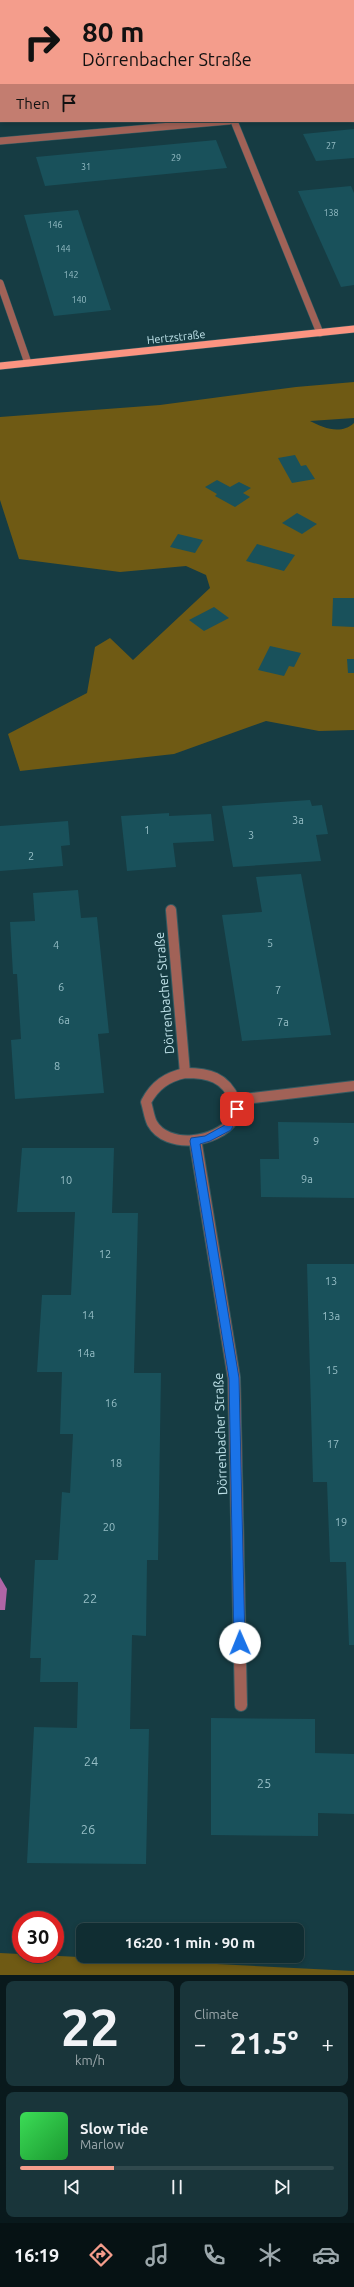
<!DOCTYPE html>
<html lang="en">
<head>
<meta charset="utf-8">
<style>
	:root { --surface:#102d32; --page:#19353a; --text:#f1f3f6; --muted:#9ca8ac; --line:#30494d; --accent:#f49d8c }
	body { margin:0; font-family:Ubuntu,sans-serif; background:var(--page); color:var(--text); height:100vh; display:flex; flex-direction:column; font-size:15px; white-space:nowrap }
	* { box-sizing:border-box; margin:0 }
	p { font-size:13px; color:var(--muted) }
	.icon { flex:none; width:22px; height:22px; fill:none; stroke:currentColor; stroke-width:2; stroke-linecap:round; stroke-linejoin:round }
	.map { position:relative; height:1975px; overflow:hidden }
	.drawer { display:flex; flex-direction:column; gap:6px; padding:6px; background:#09191c; flex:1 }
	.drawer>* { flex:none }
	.hud { position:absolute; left:0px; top:0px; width:354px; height:122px; box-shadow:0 2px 6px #0003,0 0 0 1px var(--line); background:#f49d8c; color:#111; overflow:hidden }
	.speed { position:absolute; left:12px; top:1911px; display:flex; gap:8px; font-size:20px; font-weight:700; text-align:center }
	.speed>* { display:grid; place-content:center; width:52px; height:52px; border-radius:50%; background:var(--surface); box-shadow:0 2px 6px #0003,0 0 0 1px var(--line); line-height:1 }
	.speed .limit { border:6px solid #d22; background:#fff; color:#111 }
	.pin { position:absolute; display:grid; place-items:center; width:34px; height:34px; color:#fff; margin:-17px; border-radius:8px; box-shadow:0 2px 6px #0006 }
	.me { position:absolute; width:44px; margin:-22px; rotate:359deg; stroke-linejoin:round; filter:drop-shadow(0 0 3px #0008) }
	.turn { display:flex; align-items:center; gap:14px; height:84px; padding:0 16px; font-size:18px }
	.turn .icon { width:52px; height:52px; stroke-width:2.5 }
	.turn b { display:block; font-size:28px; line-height:34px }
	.then { display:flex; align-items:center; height:38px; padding:0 16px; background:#0003; gap:8px; font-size:15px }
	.big { font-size:30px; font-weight:700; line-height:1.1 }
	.drawer .card { flex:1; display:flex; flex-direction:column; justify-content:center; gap:6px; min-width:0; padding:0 14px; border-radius:8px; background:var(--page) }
	.drawer .dial { align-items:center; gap:0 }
	.dial b { font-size:52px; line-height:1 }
	.song { display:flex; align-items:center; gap:12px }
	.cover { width:48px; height:48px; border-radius:6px; background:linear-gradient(135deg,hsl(130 70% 55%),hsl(130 70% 35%)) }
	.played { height:4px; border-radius:2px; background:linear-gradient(90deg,var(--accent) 30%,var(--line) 30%) }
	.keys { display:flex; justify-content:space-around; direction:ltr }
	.heat { display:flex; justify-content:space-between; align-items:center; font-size:22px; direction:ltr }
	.drawer .tiles { flex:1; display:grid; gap:6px; grid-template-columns:1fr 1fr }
	.card:last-child { grid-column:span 2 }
	.trip { position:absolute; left:76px; top:1923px; width:228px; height:40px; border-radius:8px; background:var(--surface); box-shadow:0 2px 6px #0003,0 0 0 1px var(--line); font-weight:700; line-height:40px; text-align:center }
	.tab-bar { display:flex; height:64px; justify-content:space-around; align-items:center; background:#061214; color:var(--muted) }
	.tab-bar .icon { width:28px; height:28px }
	.tab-bar .current { color:var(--accent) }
	.tab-bar b { font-size:18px; color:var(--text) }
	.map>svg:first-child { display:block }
	.green { fill:#6f5a14 }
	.water { fill:#af65a6 }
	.building { fill:#19515b }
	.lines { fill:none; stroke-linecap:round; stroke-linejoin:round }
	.minor-far2-casing { stroke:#355a61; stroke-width:8 }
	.minor-far1-casing { stroke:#355a61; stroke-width:12 }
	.minor-casing { stroke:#355a61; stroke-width:14 }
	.major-casing { stroke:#355a61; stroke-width:8 }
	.minor-far2 { stroke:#a16257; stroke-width:7 }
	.minor-far1 { stroke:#a16257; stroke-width:10 }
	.minor { stroke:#a16257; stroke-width:12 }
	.major { stroke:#fb9481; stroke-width:7 }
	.route { fill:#1a73e8; stroke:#114b97 }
	.labels { text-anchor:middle; stroke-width:4; stroke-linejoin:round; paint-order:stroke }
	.far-number-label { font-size:9px; fill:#96bec6 }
	.far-street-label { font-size:11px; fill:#c0e3ea; stroke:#163c43 }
	.number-label { font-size:11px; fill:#96bec6 }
	.street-label { font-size:13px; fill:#c0e3ea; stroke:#163c43 }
	.near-number-label { font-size:13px; fill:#96bec6 }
</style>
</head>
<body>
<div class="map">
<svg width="354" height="1975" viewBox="0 0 354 1975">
	<rect width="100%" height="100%" fill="#163c43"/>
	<g class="green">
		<path d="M354,382V418L310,421C323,428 341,435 354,423V730L319,731L266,721L174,754L20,771L8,734L87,693L95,647L110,638L133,660L210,588L206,575L186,566L120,572L19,559L0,500V417L160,405L296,387Z"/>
		<path d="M0,1953L354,1971V1975H0Z"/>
	</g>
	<path class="water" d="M0,1577L7,1589L5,1610H0Z"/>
	<g class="building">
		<path d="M354,129V158L316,161L303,134Z"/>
		<path d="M216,140L227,168L45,186L36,157Z"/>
		<path d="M351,186L354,193V285L341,287L298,191Z"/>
		<path d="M78,210L111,310L54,316L24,215Z"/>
		<path d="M295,455L301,466L306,465L315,479L292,483L278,458Z"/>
		<path d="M217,480L230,487L239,482L251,488L243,493L250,497L235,507L215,496L217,494L205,487Z"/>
		<path d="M297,513L317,524L302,534L282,523Z"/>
		<path d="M178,534L203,540L195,553L170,547Z"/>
		<path d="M257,544L295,555L284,571L246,561Z"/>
		<path d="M333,598H354V627L332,626Z"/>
		<path d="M214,607L229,618L204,631L189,620Z"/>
		<path d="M270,646L301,653L294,667L289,666L284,676L258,670Z"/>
		<path d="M347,659H354V673H348Z"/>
		<path d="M310,800L312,806L322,805L328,834L316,835L321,861L233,867L222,806Z"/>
		<path d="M169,813V816L211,814L214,841L173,843L176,867L127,871L121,816Z"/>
		<path d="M68,821L70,845L61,846L63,866L0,871V826Z"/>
		<path d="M301,874L331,1035L242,1041L222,915L262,912L256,877Z"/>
		<path d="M78,890L81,918L97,917L109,1033L98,1034L104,1093L15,1099L11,1040L21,1039L17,974H13L10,922L35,921L33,893Z"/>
		<path d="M278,1122L354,1123V1198L261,1197L260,1159H279Z"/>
		<path d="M22,1148H114L112,1213H138L134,1373H161L158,1560H147L146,1636L132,1635L130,1729H149L146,1864L27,1863L34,1727L77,1728L78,1682H40L41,1658H30L35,1560H58L62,1492L70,1493L73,1434H60L62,1372H37L42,1295H71L75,1212H17Z"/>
		<path d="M307,1264H354V1645H349L346,1562H330L327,1482H313Z"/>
		<path d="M211,1718L315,1719V1753L354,1754V1814L318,1813V1836L211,1835Z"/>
	</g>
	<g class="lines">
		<defs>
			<g id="minor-far2">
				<path d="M234,121L320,333"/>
				<path d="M0,141L229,121"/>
				<path d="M0,283L28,363"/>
			</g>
			<g id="minor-far1">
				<path d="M171,910L185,1073"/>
				<path d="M185,1073C209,1073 225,1077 235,1100C238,1105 237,1115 233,1120C217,1143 167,1150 152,1123C149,1117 148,1108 146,1102C155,1085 167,1077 185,1073Z"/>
				<path d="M236,1100L354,1086"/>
				<path d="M195,1141L196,1146"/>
			</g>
			<path id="minor" d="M196,1145L234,1378L241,1705"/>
			<path id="major" d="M0,366L354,329"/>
		</defs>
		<use href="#minor-far2" class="minor-far2-casing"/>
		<use href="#minor-far1" class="minor-far1-casing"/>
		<use href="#minor" class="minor-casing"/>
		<use href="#major" class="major-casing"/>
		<use href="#minor-far2" class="minor-far2"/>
		<use href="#minor-far1" class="minor-far1"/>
		<use href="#minor" class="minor"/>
		<use href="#major" class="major"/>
	</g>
	<path class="route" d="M237,1106L242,1109L231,1130L210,1141L200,1144L239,1378L245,1643L240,1648L234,1643L229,1378L190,1141L191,1138L205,1136L225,1125L234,1107Z"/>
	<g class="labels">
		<g class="far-number-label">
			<text x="331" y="149">27</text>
			<text x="176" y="161">29</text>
			<text x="86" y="170">31</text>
			<text x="331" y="216">138</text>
			<text x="55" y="228">146</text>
			<text x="63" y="252">144</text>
			<text x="71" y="278">142</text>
			<text x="79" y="303">140</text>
		</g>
		<g class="far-street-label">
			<text transform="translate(176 337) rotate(-6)" y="4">Hertzstraße</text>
		</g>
		<g class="number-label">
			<text x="298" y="824">3a</text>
			<text x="147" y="834">1</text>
			<text x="251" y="839">3</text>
			<text x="31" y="860">2</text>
			<text x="270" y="947">5</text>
			<text x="56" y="949">4</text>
			<text x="61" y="991">6</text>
			<text x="278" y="994">7</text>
			<text x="64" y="1024">6a</text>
			<text x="283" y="1026">7a</text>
			<text x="57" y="1070">8</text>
			<text x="316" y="1145">9</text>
			<text x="307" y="1183">9a</text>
			<text x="66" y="1184">10</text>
			<text x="105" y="1258">12</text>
			<text x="331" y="1285">13</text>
			<text x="88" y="1319">14</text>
			<text x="331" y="1320">13a</text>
			<text x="86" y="1357">14a</text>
			<text x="332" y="1374">15</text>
			<text x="111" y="1407">16</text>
			<text x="333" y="1448">17</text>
			<text x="116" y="1467">18</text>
			<text x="341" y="1526">19</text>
			<text x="109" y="1531">20</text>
		</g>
		<g class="street-label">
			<text transform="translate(164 993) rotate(-95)" y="5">Dörrenbacher Straße</text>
			<text transform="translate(220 1434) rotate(-92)" y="5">Dörrenbacher Straße</text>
		</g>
		<g class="near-number-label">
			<text x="90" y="1603">22</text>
			<text x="91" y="1766">24</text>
			<text x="264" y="1788">25</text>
			<text x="88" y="1834">26</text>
		</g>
	</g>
</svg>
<div class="speed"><div class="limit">30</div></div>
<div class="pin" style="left:237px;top:1109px;background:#d93025"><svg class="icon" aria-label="arrive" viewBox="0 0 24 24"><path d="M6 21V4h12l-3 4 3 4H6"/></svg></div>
<svg class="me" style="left:240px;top:1643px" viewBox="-20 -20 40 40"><circle r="19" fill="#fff"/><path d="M0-13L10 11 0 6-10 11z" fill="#1a73e8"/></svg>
<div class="trip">16:20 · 1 min · 90 m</div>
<div class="hud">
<div class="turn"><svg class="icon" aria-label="right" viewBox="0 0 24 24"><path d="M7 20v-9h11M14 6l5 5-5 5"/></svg><div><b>80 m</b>Dörrenbacher Straße</div></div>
<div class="then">Then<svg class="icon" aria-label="arrive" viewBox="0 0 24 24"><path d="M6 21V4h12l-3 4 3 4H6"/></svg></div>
</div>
</div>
<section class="drawer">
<div class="tiles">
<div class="card dial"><b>22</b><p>km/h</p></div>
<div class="card"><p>Climate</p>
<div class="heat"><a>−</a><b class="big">21.5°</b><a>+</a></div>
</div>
<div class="card">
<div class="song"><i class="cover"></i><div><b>Slow Tide</b><p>Marlow</p></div></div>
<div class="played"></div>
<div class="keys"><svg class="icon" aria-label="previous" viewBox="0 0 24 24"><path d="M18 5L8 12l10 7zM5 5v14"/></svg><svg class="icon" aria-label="pause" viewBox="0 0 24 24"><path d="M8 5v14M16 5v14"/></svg><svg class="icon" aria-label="next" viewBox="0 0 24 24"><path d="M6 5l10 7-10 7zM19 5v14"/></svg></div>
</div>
</div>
</section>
<nav class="tab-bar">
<b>16:19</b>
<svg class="icon current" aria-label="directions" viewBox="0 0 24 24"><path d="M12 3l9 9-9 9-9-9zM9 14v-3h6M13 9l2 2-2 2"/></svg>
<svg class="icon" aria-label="music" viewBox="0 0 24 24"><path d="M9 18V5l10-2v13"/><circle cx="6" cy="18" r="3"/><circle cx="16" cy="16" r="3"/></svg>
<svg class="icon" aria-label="phone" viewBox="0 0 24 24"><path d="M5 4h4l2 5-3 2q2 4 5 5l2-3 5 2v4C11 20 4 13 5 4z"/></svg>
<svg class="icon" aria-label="climate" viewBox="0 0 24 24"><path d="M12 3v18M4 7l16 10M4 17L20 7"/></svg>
<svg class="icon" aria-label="car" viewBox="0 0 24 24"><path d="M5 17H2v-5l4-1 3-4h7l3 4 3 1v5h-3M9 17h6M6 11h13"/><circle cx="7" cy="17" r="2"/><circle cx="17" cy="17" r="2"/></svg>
</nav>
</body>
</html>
